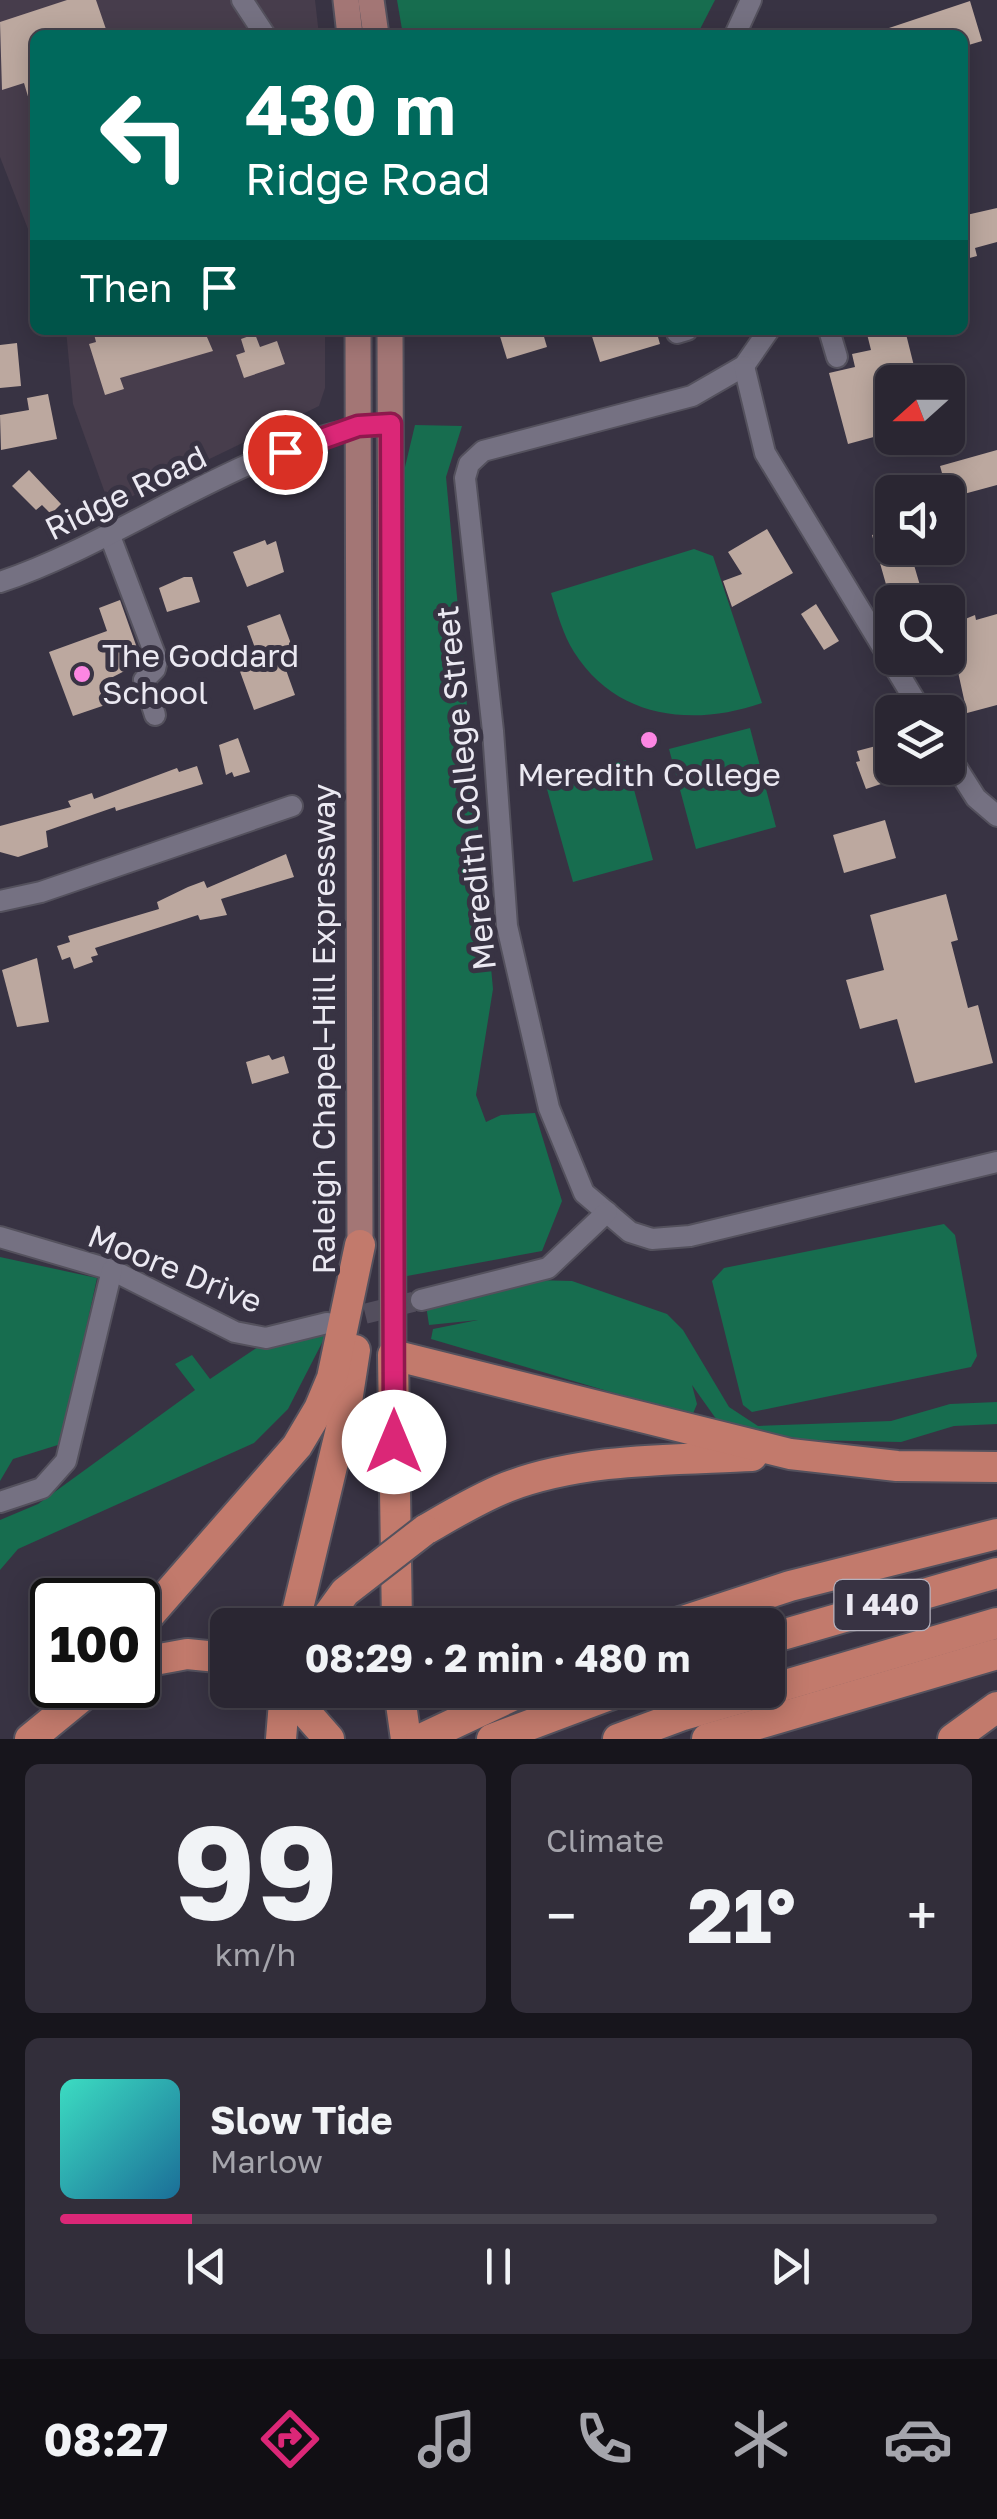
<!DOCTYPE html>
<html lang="en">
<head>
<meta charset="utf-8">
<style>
	:root { --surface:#2a2632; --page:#322e3a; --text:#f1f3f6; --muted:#a5a5ac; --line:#46434d; --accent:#db2777 }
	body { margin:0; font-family:"Golos Text",sans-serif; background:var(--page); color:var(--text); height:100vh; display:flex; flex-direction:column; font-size:38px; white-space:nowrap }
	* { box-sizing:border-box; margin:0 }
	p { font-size:32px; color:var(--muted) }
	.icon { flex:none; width:55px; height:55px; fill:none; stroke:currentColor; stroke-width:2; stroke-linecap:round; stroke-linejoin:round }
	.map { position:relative; height:1739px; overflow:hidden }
	.sheet { display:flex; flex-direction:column; gap:25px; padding:25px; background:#17151c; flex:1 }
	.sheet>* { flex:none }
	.hud { position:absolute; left:30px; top:30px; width:938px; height:305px; border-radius:15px; box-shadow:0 5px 25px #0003,0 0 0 2px var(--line); background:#00695c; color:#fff; overflow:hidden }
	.needle { width:65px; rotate:249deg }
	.controls { position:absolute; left:875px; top:365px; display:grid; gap:20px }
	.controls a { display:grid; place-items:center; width:90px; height:90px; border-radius:15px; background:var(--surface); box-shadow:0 5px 25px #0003,0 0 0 2px var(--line); font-size:50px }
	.speed { position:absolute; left:30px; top:1578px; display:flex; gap:20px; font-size:50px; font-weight:700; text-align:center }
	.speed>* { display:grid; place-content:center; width:130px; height:130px; border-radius:50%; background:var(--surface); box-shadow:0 5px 25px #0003,0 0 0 2px var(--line); line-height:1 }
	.speed .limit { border:5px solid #111; border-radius:15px; background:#fff; color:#111 }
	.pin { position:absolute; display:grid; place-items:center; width:85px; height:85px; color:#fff; margin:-42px; border:5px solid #fff; border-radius:50%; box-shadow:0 2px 10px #0007 }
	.me { position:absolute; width:110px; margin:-55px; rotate:0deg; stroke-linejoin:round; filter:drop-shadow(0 0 8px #0008) }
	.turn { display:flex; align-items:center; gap:35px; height:210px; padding:0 50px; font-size:45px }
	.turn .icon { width:130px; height:130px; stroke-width:2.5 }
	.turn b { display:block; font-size:70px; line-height:85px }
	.then { display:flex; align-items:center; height:95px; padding:0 50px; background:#0003; gap:20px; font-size:38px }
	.big { font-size:75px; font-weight:700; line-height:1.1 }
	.sheet .card { flex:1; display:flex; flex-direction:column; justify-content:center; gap:15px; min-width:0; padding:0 35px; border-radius:15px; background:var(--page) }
	.sheet .dial { align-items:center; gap:0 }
	.dial b { font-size:130px; line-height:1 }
	.song { display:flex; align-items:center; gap:30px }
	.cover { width:120px; height:120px; border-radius:15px; background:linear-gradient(135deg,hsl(170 70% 55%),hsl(200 70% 35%)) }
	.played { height:10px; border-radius:5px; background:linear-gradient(90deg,var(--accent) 15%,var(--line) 15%) }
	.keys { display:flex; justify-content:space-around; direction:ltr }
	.heat { display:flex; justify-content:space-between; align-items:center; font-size:55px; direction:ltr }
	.sheet .tiles { flex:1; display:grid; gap:25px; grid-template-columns:1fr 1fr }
	.card:last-child { grid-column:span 2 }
	.trip { position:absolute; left:210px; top:1608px; width:575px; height:100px; border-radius:15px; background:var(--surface); box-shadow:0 5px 25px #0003,0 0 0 2px var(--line); font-weight:700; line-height:100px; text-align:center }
	.dock { display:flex; height:160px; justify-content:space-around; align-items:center; background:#110f14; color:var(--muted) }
	.dock .icon { width:70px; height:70px }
	.dock .active { color:var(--accent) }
	.dock b { font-size:45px; color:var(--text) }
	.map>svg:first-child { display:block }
	.commercial { fill:#473d4c }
	.green { fill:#176d4f }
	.building { fill:#bca89f }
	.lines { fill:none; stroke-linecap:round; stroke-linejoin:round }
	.minor-tunnel { stroke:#534e5d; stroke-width:20; stroke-dasharray:20 10; stroke-linecap:butt }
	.minor-casing { stroke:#54515d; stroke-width:24 }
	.major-casing { stroke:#54515d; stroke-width:29 }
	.highway-casing { stroke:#54515d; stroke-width:34 }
	.minor { stroke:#757182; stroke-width:20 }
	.major { stroke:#a37675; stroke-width:25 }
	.highway { stroke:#c27a6c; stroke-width:30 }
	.highway-bridge-casing { stroke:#54515d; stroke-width:34; stroke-linecap:butt }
	.highway-bridge { stroke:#c27a6c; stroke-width:30 }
	.route-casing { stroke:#8e194d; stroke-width:25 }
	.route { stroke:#db2777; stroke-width:18 }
	.poi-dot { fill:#fc86e3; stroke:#383343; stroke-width:4 }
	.labels { text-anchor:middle; stroke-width:10; stroke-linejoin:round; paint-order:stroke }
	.shield { fill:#383343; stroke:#b5b2be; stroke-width:2.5 }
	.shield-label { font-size:30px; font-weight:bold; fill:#ebe9f2 }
	.street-label { font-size:32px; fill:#ebe9f2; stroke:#383343 }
	.poi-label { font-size:32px; fill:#ebe9f2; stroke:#383343; text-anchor:start }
</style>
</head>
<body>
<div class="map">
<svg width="997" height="1739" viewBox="0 0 997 1739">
	<rect width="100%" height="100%" fill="#383343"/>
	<g class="commercial">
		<path d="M0,0H315L319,35H35V247L0,157Z"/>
		<path d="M66,330H325V388L319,406L110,507L73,404Z"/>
	</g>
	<g class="green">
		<path d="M397,0H715L697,35H403Z"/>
		<path d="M415,425L462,426L446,477L493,989L476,1095L486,1122L501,1115L535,1113L562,1201L542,1251L407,1276L405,467Z"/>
		<path d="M694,549L713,556L762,703C693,727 616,719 574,652C563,635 557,612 551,593Z"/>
		<path d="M750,728L776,827L696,849L669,749Z"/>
		<path d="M626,760L653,860L573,882L545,782Z"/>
		<path d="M944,1224L955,1235L977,1356L971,1367L752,1412L743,1405L712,1281L724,1268Z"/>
		<path d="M0,1257L97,1278L61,1444L13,1459L0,1481Z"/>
		<path d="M534,1280L572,1281L667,1314L683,1330L729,1407L758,1426L891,1421L950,1404L997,1402V1424L954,1426L901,1442L806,1440L719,1423L692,1385L697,1404L692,1416L431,1339L433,1329L478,1320L429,1325L426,1305Z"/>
		<path d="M326,1335L288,1409L254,1443L18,1549L0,1570V1520L38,1504L195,1390L175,1364L192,1355L210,1379L261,1345Z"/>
	</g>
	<g class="building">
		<path d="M67,0H96L108,35H35L32,110L24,83L2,90L0,22Z"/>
		<path d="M970,1L982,41L962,47V35H868Z"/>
		<path d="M997,208V242L975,248L977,256L962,260V216Z"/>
		<path d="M93,330H204L213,351L120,378L124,389L105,395L89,344L96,342Z"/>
		<path d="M498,330H542L547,347L507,359Z"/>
		<path d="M590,330H656L660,344L600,362Z"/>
		<path d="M866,330H905L918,382H892V432L848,444L829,373L855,367L852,354L871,350Z"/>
		<path d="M255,334L260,347L277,341L285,364L244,378L236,355L245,352L241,339Z"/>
		<path d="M17,343L21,386L0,388V345Z"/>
		<path d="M48,394L57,439L1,450L0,415L29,410L27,398Z"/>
		<path d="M997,450V485L949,498L940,466Z"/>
		<path d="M29,470L61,504L51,514L42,505L36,510L12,486Z"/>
		<path d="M767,529L793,573L732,607L723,581L742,574L728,552Z"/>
		<path d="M892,530V548H909L924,599L891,602L872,535Z"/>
		<path d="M265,540L267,545L276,541L284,572L247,587L233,552Z"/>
		<path d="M184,577H192L200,602L167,612L159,588Z"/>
		<path d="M120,600L142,662L109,679L117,701L73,716L49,652L107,631L99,608Z"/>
		<path d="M816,604L839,641L824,650L801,614Z"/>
		<path d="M280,614L294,652L281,656L295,695L254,710L238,666L259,659L247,626Z"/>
		<path d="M997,614V705L967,713L948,626L975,615L976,620Z"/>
		<path d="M238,738L250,772L234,777L232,772L226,775L219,745Z"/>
		<path d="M876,746L887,782L866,789L856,762L860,761L857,751Z"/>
		<path d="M197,766L203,784L116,811L115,807L46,831L48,847L18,857L0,852V826L71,807L68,801L92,793L94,799L177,768L179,772Z"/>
		<path d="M885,820L896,858L844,873L833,835Z"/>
		<path d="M286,854L294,877L221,899L227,915L200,920L198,915L95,948L98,955L91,957L93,962L74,969L70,957L62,960L57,946L70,942L68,936L159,909L157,902L188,887L204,881L207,888Z"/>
		<path d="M946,894L958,940L951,942L968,1008L978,1005L993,1063L915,1083L897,1019L860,1029L846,980L884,970L870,915Z"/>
		<path d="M37,958L49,1022L17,1027L2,970Z"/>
		<path d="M269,1055L272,1060L284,1056L289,1073L252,1084L246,1062Z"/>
	</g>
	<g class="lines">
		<path class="minor-tunnel" d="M336,1321L421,1300"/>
		<defs>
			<g id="minor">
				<path d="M242,0L265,35"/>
				<path d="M735,35L751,0"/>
				<path d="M769,330L744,366L692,396L483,451L469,464L465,478L493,731L507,926L549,1108L584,1193L630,1232L652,1239L690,1236L997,1162"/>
				<path d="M829,330L837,357"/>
				<path d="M677,333L687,330"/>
				<path d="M744,366L765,453L922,712"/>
				<path d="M110,536L157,660L155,669L144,680L155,715"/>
				<path d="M0,582C125,541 261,432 391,424"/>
				<path d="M948,754L976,798L997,816"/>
				<path d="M0,901L41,892L292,806"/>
				<path d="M0,1237L112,1270L235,1332L266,1338L327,1323"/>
				<path d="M421,1300L548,1268L607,1212"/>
				<path d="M0,1502L42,1488L66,1461L112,1270"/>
			</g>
			<g id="major">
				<path d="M346,0L350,35"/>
				<path d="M371,0L376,35"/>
				<path d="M358,330L360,1245"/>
				<path d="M390,330L393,1355"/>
			</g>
			<g id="highway">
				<path d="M425,1530C451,1515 479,1498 507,1487C583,1458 671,1460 752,1456"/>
				<path d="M294,1625L346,1408L355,1350"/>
				<path d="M397,1625L393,1355L790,1454L897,1466L997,1467"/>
				<path d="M671,1625L790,1586L997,1534"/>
				<path d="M138,1628L297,1446L319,1409L332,1378L360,1245"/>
				<path d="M768,1639L997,1573"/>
				<path d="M138,1663L187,1654L228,1658"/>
				<path d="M286,1690L329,1739"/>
				<path d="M399,1690L406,1739"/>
				<path d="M30,1739L96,1685"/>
				<path d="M281,1739L285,1690"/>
				<path d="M421,1739L525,1690"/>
				<path d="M492,1739L623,1690"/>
				<path d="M618,1739L683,1715L997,1623"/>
				<path d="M707,1739L997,1654"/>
				<path d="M953,1739L997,1707"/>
			</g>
		</defs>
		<use href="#minor" class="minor-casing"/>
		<use href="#major" class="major-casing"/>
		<use href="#highway" class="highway-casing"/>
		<use href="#minor" class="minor"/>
		<use href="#major" class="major"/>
		<use href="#highway" class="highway"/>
		<defs>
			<path id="highway-bridge" d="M321,1625L345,1592L425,1530"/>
		</defs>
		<use href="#highway-bridge" class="highway-bridge-casing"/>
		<use href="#highway-bridge" class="highway-bridge"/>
	</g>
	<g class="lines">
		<defs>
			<path id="route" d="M285,452L358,426L391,424L394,1442"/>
		</defs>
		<use href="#route" class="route-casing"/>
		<use href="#route" class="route"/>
	</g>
	<g class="poi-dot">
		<circle cx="82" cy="674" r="10"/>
		<circle cx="649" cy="740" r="10"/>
	</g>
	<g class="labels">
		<rect class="shield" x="834.5" y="1580" width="95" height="50" rx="8"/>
		<g class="shield-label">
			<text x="882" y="1615">I 440</text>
		</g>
		<g class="street-label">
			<text transform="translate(126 493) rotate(-26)" y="11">Ridge Road</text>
			<text transform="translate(466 788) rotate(-96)" y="11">Meredith College Street</text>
			<text transform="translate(324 1029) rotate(-90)" y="11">Raleigh Chapel–Hill Expressway</text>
			<text transform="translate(175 1269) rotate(22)" y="11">Moore Drive</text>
		</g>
		<g class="poi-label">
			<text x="102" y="667">The Goddard<tspan x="102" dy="37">School</tspan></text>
			<text x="649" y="786" text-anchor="middle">Meredith College</text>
		</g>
	</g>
</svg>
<div class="controls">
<a><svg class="needle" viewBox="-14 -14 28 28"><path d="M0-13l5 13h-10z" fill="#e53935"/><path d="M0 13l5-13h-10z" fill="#a5a5ac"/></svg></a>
<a><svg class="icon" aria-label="sound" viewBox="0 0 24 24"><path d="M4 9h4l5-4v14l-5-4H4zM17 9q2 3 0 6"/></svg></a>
<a><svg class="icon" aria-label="search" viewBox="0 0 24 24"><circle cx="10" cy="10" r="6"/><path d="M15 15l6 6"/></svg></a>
<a><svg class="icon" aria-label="layers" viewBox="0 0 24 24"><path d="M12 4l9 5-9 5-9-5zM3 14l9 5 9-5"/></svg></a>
</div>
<div class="speed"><div class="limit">100</div></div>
<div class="pin" style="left:285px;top:452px;background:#d93025"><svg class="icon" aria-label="arrive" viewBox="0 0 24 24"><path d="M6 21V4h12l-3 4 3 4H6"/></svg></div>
<svg class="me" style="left:394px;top:1442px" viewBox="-20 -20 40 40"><circle r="19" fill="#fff"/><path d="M0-13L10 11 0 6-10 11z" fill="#db2777"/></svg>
<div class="trip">08:29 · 2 min · 480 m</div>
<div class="hud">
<div class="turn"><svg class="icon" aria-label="left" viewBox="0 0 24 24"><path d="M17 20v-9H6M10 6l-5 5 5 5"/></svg><div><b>430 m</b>Ridge Road</div></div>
<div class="then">Then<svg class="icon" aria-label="arrive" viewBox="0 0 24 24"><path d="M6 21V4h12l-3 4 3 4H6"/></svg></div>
</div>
</div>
<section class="sheet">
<div class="tiles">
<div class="card dial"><b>99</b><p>km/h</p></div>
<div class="card"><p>Climate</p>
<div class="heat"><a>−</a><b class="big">21°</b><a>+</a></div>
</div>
<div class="card">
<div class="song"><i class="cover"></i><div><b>Slow Tide</b><p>Marlow</p></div></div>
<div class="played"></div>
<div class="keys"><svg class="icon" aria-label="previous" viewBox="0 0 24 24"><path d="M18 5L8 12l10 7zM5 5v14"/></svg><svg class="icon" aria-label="pause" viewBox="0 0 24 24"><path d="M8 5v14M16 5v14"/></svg><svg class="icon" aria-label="next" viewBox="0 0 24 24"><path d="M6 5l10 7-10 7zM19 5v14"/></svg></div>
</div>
</div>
</section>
<nav class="dock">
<b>08:27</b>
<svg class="icon active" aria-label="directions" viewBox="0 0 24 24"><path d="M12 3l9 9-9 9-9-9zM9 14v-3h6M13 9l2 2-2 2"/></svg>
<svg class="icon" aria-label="music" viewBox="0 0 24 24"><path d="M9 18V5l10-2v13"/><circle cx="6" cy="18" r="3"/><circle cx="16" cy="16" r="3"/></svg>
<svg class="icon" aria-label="phone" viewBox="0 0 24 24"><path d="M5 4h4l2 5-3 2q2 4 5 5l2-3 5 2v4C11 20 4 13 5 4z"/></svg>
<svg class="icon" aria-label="climate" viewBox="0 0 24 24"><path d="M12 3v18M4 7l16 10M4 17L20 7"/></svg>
<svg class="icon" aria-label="car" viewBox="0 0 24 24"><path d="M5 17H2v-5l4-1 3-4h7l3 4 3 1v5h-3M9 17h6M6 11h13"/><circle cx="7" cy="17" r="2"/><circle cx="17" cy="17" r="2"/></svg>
</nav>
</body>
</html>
